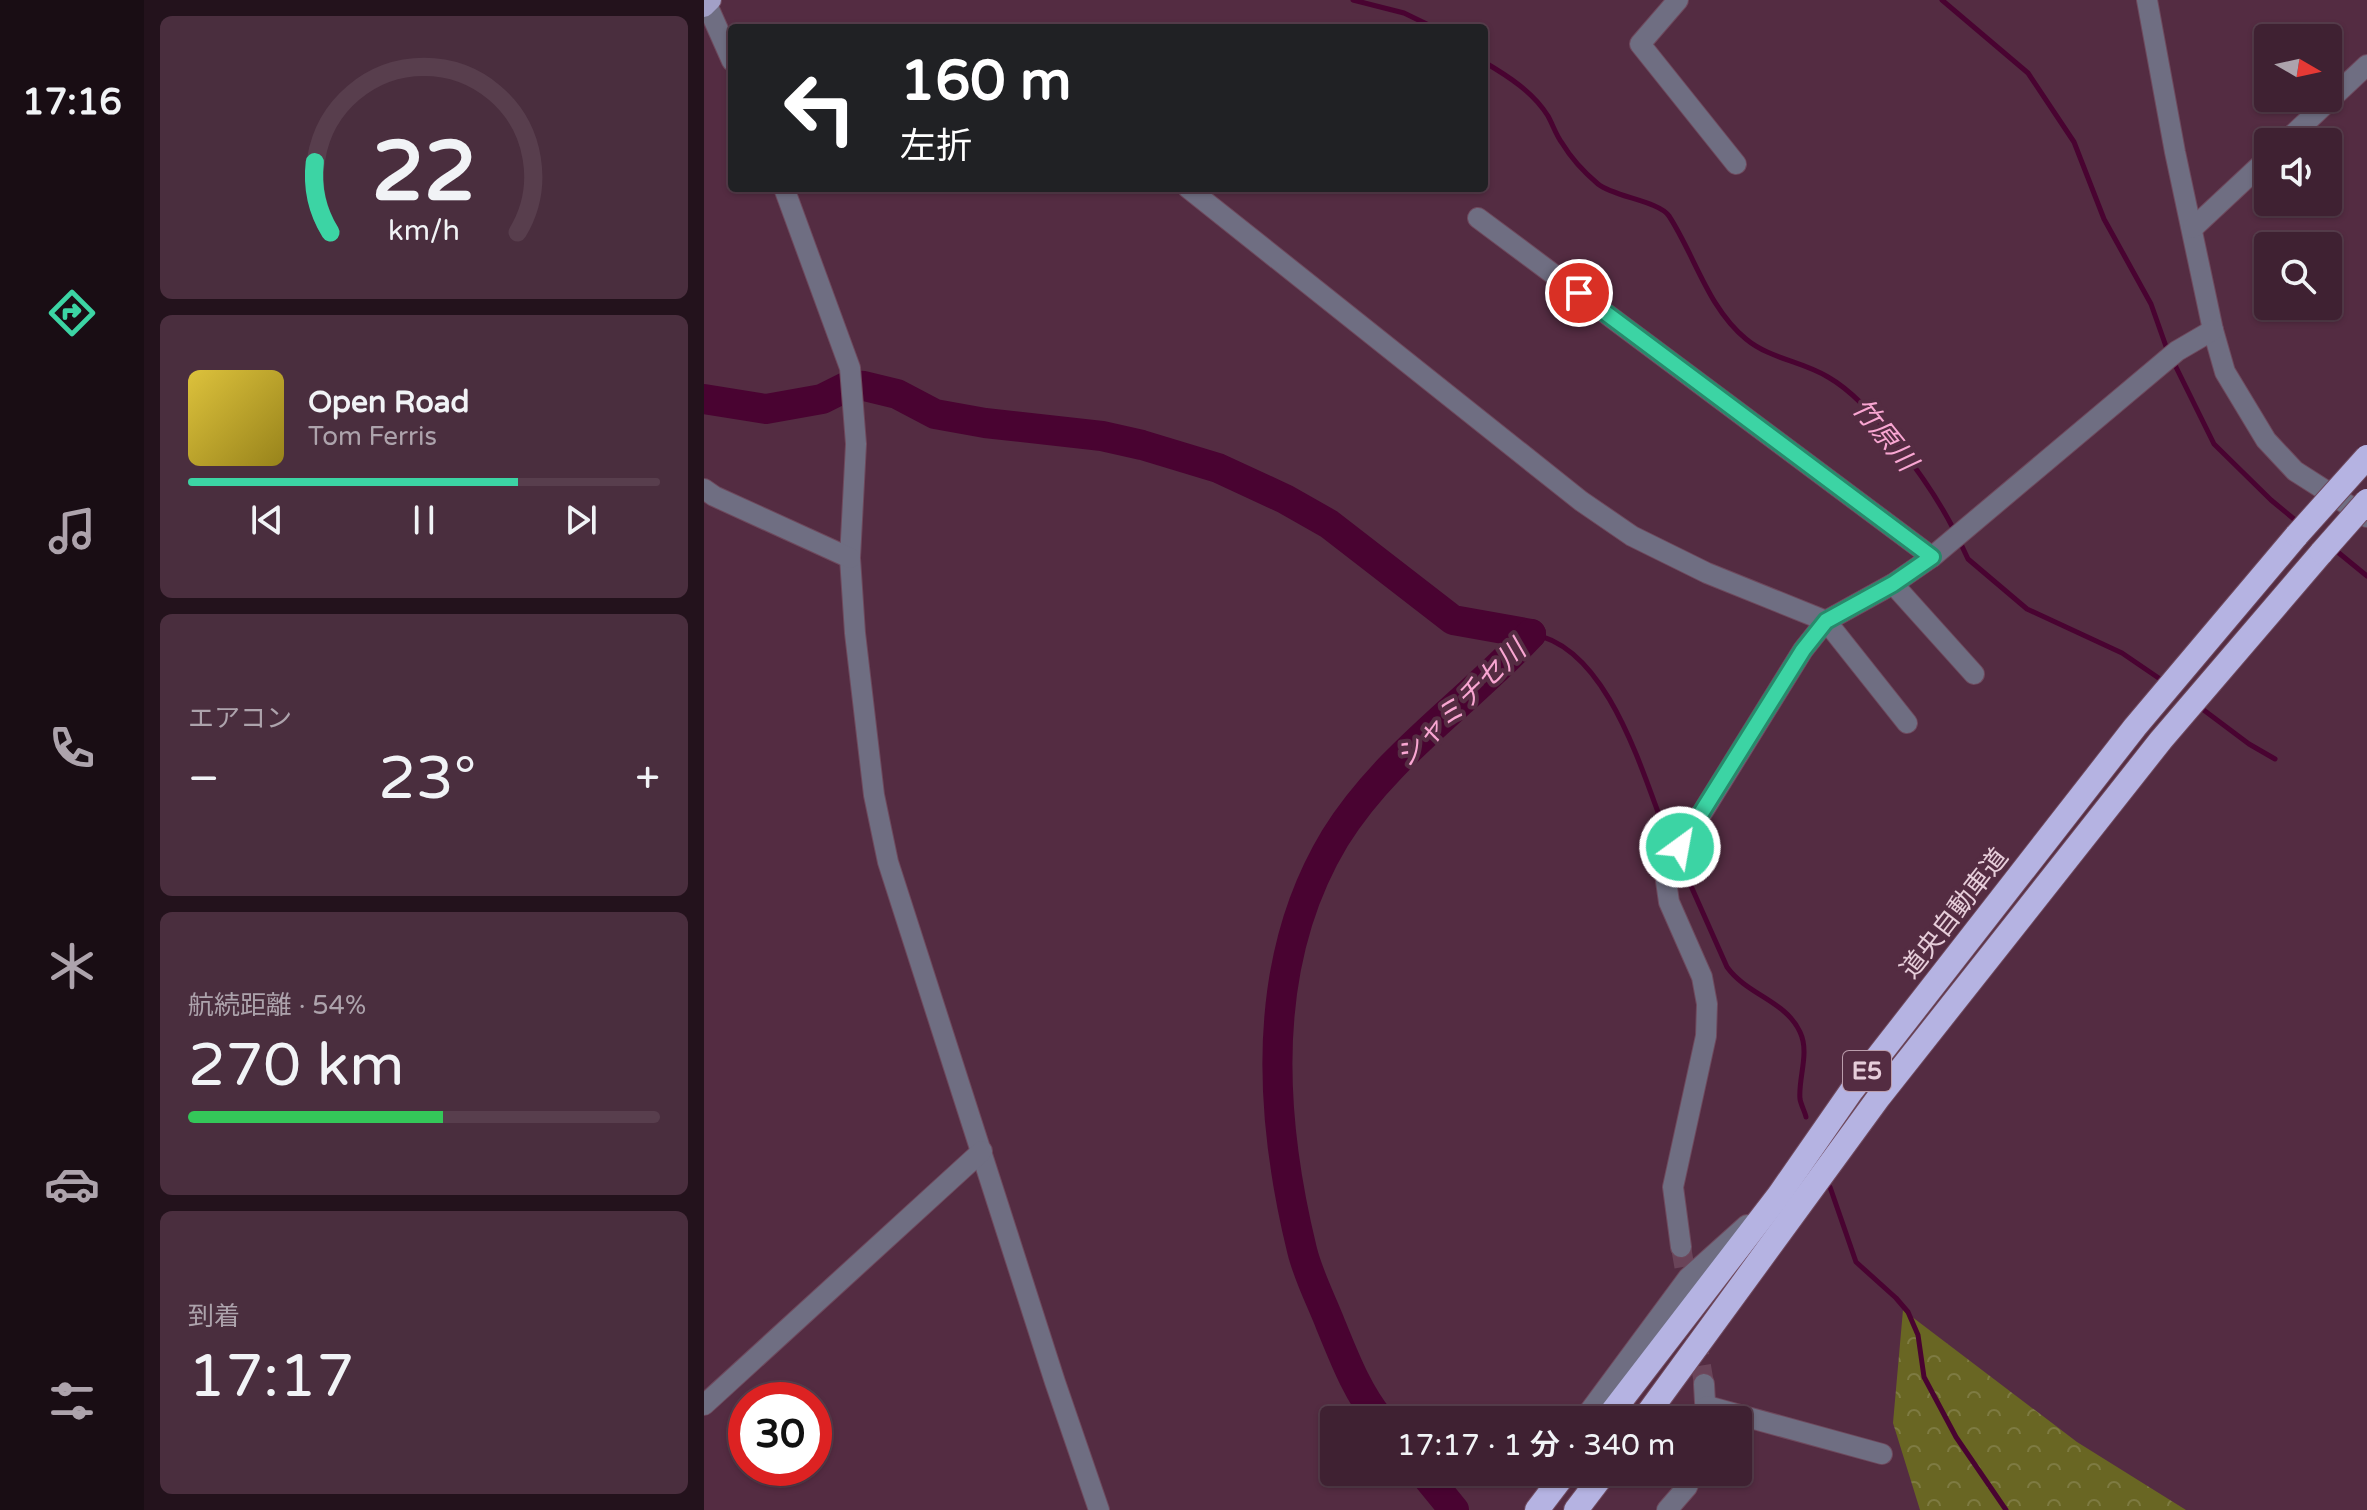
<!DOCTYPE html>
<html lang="ja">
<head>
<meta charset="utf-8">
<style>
	:root { --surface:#3f2132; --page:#4a2e3e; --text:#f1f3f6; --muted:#ada3ac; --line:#583e4d; --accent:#3cd4a4 }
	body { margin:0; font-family:"Varela Round","Noto Sans JP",sans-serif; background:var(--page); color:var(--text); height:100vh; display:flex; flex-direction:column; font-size:30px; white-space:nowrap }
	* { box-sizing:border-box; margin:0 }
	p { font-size:26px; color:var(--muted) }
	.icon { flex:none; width:44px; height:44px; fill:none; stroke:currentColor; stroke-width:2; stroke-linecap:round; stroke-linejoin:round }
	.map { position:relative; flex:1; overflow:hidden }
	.side { display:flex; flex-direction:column; gap:16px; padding:16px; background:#23121c; width:560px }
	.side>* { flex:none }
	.banner { position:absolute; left:24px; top:24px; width:760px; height:168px; border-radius:8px; box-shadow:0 2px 6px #0004,0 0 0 2px var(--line); background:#202124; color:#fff; overflow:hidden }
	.needle { width:52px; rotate:99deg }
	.controls { position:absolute; left:1550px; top:24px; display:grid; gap:16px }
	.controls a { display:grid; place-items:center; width:88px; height:88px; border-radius:8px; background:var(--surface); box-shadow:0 2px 6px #0004,0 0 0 2px var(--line); font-size:40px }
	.speed { position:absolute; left:24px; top:1382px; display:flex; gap:16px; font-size:40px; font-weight:700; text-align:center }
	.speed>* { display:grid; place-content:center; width:104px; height:104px; border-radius:50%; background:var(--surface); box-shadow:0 2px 6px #0004,0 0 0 2px var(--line); line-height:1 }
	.speed .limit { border:12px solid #d22; background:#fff; color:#111 }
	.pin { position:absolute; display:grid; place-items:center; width:68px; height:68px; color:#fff; margin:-34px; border:4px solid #fff; border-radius:50%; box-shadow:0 2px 8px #0007 }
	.me { position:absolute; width:88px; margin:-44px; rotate:32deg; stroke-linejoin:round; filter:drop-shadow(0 0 6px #0008) }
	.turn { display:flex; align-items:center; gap:28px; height:168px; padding:0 40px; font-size:36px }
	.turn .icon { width:104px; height:104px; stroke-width:2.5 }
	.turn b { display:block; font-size:56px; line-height:68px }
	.big { font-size:60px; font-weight:600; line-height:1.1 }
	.side .card { flex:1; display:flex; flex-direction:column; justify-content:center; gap:12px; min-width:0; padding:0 28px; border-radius:12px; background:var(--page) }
	.side .dial { align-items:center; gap:0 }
	.dial svg { height:208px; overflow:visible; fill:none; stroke:var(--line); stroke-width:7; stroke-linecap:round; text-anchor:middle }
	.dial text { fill:var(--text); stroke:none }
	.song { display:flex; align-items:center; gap:24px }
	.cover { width:96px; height:96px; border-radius:12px; background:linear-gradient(135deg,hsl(50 70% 55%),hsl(50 70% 35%)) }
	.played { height:8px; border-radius:4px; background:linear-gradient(90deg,var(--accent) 70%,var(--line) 70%) }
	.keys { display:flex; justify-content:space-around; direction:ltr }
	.heat { display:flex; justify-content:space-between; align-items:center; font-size:44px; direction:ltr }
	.charge { height:12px; border-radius:6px; background:linear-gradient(90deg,#34c759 54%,var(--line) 0) }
	.trip { position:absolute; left:616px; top:1406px; width:432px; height:80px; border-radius:8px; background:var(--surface); box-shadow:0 2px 6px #0004,0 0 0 2px var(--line); font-weight:600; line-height:80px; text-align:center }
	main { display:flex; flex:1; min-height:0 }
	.tab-bar { display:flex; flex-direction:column; width:144px; justify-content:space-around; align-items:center; background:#190d14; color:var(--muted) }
	.tab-bar .icon { width:56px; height:56px }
	.tab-bar .active { color:var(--accent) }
	.tab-bar b { font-size:36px; color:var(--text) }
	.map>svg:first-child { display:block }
	.forest { fill:url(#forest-crowns) }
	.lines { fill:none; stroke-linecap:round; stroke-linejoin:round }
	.stream { stroke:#490331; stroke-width:5 }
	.river { stroke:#490331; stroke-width:30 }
	.minor-tunnel { stroke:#6a4459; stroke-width:20; stroke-dasharray:20 10; stroke-linecap:butt }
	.minor-casing { stroke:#6e495d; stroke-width:22 }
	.major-casing { stroke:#6e495d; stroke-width:22 }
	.highway-casing { stroke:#6e495d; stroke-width:26 }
	.minor { stroke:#6f6e82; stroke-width:20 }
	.major { stroke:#a2a0c7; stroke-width:20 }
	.highway { stroke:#b5b3e2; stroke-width:24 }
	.highway-bridge-casing { stroke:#6e495d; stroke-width:26; stroke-linecap:butt }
	.highway-bridge { stroke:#b5b3e2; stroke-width:24 }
	.route-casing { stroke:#278a6b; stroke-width:20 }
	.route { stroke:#3cd4a4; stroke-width:14 }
	.labels { text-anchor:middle; stroke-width:8; stroke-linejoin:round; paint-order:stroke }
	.shield { fill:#542c42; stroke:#bb9dac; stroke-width:2 }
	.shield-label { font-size:24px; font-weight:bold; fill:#e7ceda }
	.street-label { font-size:26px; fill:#e7ceda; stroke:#542c42 }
	.water-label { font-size:28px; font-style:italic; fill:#f9a6d2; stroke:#542c42 }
</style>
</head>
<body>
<main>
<nav class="tab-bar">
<b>17:16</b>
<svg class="icon active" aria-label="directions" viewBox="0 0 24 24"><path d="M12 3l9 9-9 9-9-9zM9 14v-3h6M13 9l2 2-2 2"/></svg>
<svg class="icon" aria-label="music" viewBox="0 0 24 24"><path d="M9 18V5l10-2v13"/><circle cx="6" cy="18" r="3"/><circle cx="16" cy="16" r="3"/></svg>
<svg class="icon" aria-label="phone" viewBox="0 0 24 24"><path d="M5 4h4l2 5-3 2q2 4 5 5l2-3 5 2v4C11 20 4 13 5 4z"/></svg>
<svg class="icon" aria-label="climate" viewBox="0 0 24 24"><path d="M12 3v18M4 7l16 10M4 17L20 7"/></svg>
<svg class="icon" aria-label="car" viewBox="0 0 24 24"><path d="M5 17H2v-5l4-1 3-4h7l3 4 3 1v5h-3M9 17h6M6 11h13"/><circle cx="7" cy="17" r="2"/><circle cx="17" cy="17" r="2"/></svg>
<svg class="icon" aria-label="filters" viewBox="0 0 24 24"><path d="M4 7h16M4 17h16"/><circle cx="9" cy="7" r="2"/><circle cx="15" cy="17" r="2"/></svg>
</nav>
<section class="side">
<div class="card dial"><svg viewBox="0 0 100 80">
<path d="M14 69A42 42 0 1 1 86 69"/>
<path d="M14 69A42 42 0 0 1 8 42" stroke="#3cd4a4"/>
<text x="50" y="56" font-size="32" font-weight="700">22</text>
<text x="50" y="72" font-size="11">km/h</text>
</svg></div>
<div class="card">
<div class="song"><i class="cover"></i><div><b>Open Road</b><p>Tom Ferris</p></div></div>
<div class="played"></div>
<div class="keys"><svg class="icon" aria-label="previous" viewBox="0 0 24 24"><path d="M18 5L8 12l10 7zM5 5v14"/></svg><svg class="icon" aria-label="pause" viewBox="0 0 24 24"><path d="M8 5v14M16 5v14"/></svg><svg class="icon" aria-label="next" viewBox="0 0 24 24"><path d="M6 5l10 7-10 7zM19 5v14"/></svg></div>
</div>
<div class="card"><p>エアコン</p>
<div class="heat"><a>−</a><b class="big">23°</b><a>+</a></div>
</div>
<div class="card"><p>航続距離 · 54%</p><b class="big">270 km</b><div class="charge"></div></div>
<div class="card"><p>到着</p><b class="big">17:17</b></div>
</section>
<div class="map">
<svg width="1663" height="1510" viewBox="0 0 1663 1510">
	<defs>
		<pattern id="forest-crowns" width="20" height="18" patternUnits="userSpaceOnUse" patternTransform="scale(2)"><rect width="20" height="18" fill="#696623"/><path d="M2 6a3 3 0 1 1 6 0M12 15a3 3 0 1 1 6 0" fill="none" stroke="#7e7b42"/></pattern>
	</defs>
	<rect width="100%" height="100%" fill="#542c42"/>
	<path class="forest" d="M1199,1310L1373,1442L1482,1510H1216L1189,1423Z"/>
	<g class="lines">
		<g class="stream">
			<path d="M649,0L700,13L731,28"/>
			<path d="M1238,0L1324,73L1370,142L1400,219L1447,304L1464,352"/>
			<path d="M780,62C804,76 829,92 844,116C849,125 852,135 858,143C867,158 881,173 894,184C910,197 955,201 965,216C991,256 1004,308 1042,339C1066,359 1098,361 1124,377C1168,402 1227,485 1250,530"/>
			<path d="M1469,361L1510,444L1567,500L1596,524"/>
			<path d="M1256,542L1264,559L1323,609L1418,653L1459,681"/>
			<path d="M1630,549L1663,576"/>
			<path d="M827,634C905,646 939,776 964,839"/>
			<path d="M1493,705L1545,744L1571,759"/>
			<path d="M979,868L1023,967C1043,995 1082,1001 1096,1032C1106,1053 1094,1078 1096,1099C1097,1105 1101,1112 1102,1117"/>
			<path d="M1126,1187L1152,1262L1192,1298L1204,1312L1214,1335L1220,1377L1252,1437L1302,1510"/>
		</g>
		<g class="river">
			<path d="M0,399L62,409L118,399L146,385L160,386L193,394L231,414L281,423L398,436L438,445L514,468L581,499L625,524L749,620L827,634"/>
			<path d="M676,1420C653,1392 640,1357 626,1323C617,1300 604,1275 598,1250C565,1115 556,962 631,838C681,757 763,703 827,634"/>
			<path d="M719,1472L750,1510"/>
		</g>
		<g class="minor-tunnel">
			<path d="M977,1247L985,1293"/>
			<path d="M992,1336L1000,1384"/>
		</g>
		<defs>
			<g id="minor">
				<path d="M1,0L28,61"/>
				<path d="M974,0L936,44L1032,164"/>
				<path d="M1443,0L1471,152L1509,330L1521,372L1562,440L1591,471L1663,517"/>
				<path d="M1581,142L1663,65"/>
				<path d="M80,188L146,368L152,444L146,558L151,633L170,795L184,862L351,1382L395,1510"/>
				<path d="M484,188L877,501L928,536L1003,573L1122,621L1203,723"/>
				<path d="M774,218L1228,557"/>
				<path d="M1489,228L1564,158"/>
				<path d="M0,489L10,496L146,558"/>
				<path d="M1189,584L1270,674"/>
				<path d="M977,1247L969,1187L1002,1036L1003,1004L998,977L965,902L962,881L967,863L1099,650L1122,621L1189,584L1228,557L1473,351L1509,330"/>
				<path d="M1000,1384L1002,1420"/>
				<path d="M0,1405L278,1151"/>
				<path d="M1003,1406L1178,1454"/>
				<path d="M879,1420L984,1278L1043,1225"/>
				<path d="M963,1510L983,1487L989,1472"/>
			</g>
			<path id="major" d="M0,7L7,0"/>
			<g id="highway">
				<path d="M902,1420L1075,1195L1148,1090L1431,727L1593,535"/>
				<path d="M939,1420L1175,1097L1457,740L1618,552"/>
				<path d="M833,1510L862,1472"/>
				<path d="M872,1510L901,1472"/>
			</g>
		</defs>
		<use href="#minor" class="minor-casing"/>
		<use href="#major" class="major-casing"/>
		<use href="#highway" class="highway-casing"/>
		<use href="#minor" class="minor"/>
		<use href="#major" class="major"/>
		<use href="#highway" class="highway"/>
		<defs>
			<g id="highway-bridge">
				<path d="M1593,535L1663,457"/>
				<path d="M1618,552L1663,501"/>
			</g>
		</defs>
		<use href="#highway-bridge" class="highway-bridge-casing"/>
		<use href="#highway-bridge" class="highway-bridge"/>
	</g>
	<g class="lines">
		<defs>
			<path id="route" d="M875,293L1228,557L1189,584L1122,621L1099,650L976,847"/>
		</defs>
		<use href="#route" class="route-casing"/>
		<use href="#route" class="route"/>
	</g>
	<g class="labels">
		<rect class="shield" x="1139" y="1051" width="48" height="40" rx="6"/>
		<g class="shield-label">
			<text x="1163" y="1079">E5</text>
		</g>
		<g class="street-label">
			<text transform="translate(1250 913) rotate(-52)" y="9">道央自動車道</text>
		</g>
		<g class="water-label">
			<text transform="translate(1181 434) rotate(51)" y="10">竹原川</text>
			<text transform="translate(756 703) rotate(-44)" y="10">シャミチセ川</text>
		</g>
	</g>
</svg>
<div class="controls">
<a><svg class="needle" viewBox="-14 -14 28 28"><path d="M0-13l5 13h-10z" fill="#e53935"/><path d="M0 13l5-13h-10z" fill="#ada3ac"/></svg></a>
<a><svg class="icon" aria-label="sound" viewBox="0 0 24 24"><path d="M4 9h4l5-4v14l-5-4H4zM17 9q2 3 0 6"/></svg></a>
<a><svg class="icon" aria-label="search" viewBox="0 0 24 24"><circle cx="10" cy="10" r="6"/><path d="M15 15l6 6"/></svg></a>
</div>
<div class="speed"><div class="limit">30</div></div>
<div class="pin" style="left:875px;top:293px;background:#d93025"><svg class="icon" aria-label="arrive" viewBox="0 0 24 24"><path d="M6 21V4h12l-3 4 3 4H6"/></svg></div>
<svg class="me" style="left:976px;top:847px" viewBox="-20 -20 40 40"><circle r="17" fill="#3cd4a4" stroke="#fff" stroke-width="3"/><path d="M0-11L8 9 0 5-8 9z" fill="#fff"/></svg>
<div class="trip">17:17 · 1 分 · 340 m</div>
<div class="banner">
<div class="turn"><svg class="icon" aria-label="left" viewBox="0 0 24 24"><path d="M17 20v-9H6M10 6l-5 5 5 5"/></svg><div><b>160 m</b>左折</div></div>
</div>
</div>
</main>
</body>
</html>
